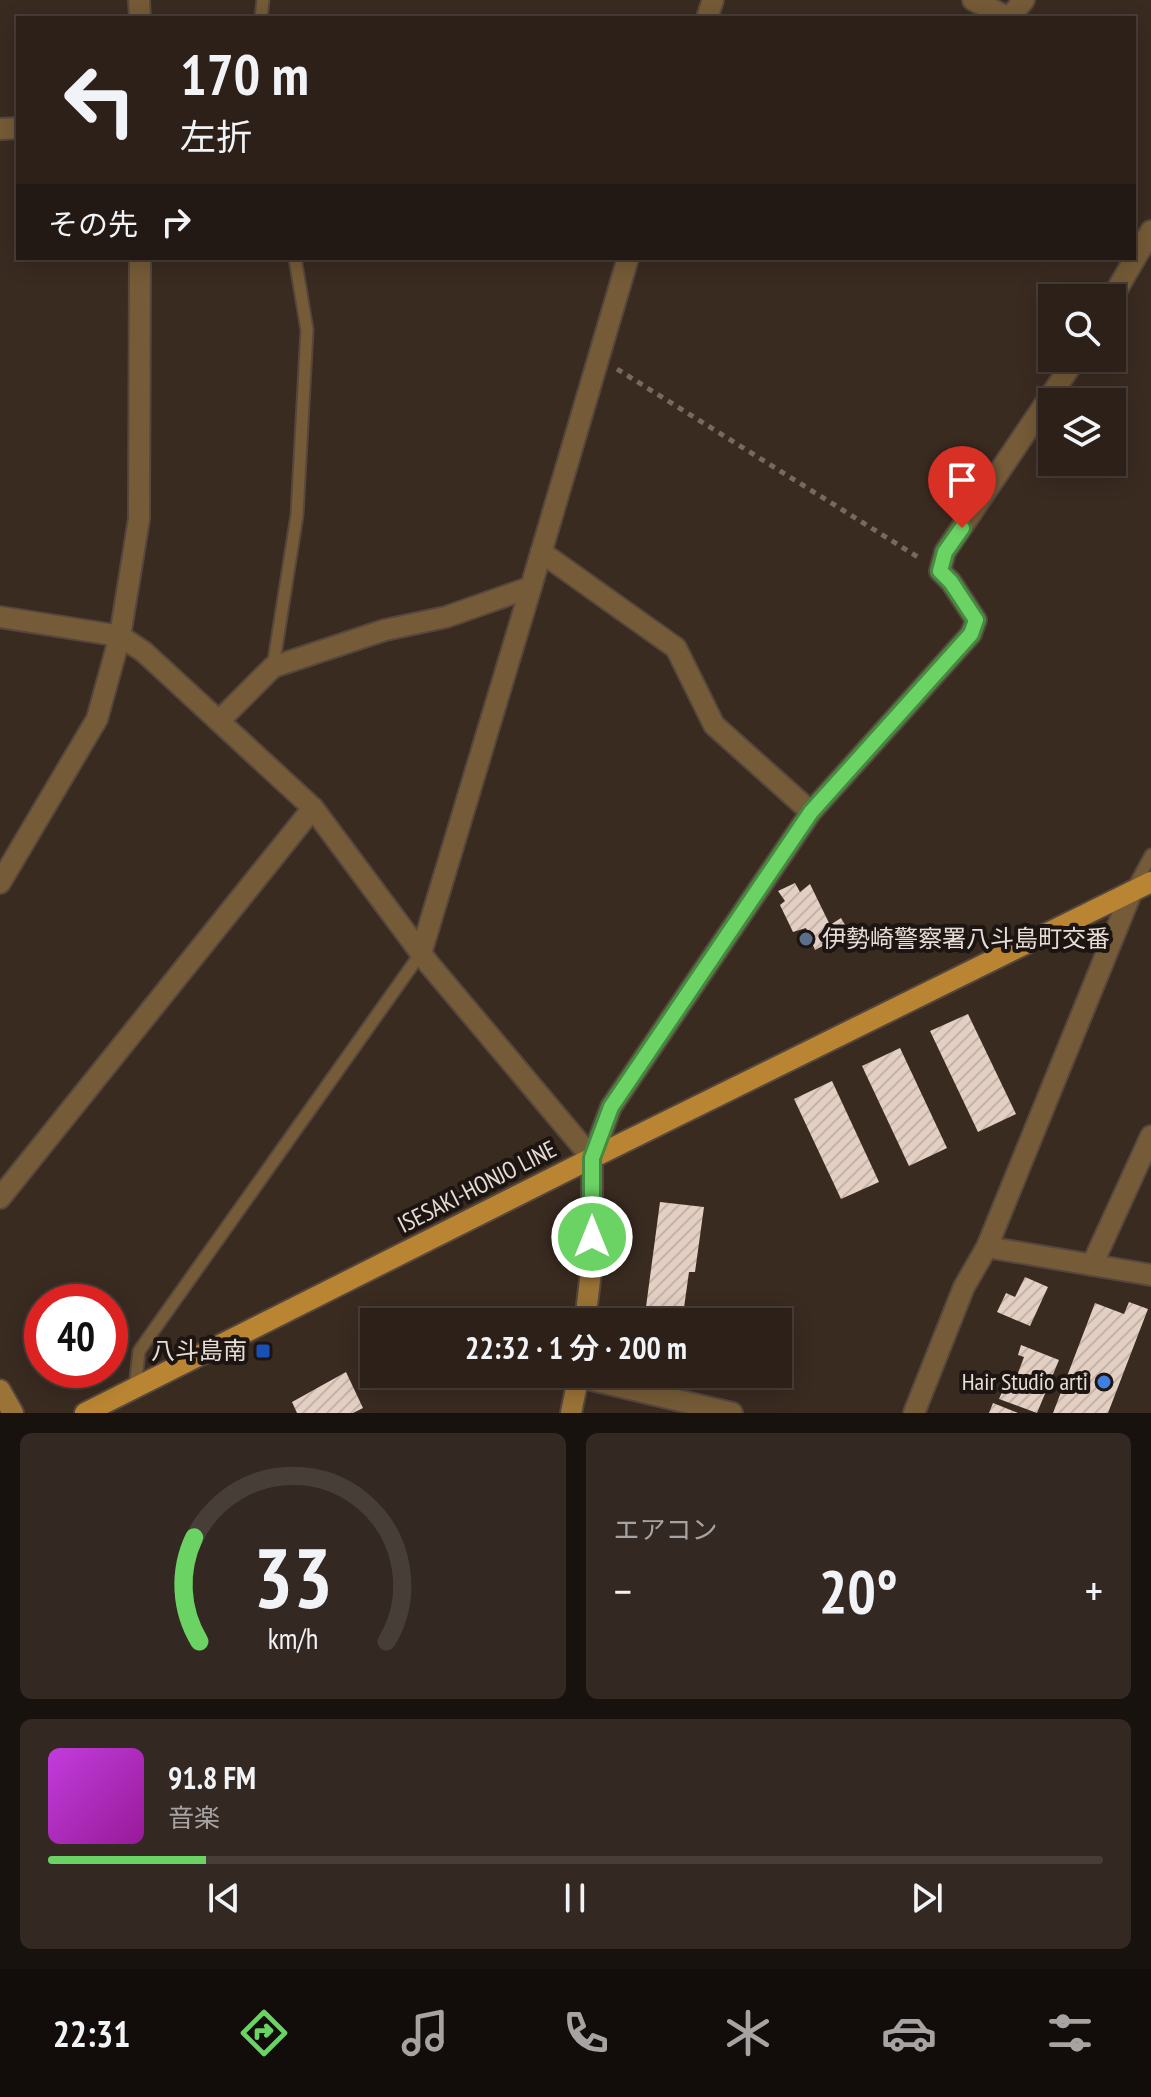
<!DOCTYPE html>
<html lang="ja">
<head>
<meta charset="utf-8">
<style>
	:root { --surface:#2c2019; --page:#342822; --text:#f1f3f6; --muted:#a6a3a2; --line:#483e38; --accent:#6bd363 }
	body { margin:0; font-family:"PT Sans Narrow","Noto Sans JP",sans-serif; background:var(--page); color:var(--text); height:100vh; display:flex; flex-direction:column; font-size:30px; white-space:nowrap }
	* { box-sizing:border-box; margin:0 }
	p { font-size:26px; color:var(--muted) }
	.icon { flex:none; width:44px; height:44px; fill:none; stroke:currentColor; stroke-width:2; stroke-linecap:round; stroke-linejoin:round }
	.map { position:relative; height:1413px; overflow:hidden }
	.drawer { display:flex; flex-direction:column; gap:20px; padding:20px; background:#18120e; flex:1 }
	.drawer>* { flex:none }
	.guide { position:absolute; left:16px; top:16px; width:1120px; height:244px; border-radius:0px; box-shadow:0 4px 20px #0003,0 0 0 2px var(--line); background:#2c2019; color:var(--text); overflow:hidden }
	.controls { position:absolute; left:1038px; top:284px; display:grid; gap:16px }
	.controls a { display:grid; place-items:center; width:88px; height:88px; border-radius:0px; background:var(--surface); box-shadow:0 4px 20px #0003,0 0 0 2px var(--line); font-size:40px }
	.speed { position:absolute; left:24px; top:1284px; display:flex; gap:16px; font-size:40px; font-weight:700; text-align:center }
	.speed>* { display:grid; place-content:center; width:104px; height:104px; border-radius:50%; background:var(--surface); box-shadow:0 4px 20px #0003,0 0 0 2px var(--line); line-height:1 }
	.speed .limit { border:12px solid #d22; background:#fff; color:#111 }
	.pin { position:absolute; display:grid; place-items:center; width:68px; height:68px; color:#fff; margin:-82px -34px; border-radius:50% 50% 50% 0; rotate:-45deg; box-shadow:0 0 8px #0007 }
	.pin .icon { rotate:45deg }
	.me { position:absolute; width:88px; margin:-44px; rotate:0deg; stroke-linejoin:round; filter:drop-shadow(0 0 6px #0008) }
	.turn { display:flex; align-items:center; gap:28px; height:168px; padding:0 32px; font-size:36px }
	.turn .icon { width:104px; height:104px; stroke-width:2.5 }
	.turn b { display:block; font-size:56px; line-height:68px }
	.then { display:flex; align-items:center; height:76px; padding:0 32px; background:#0003; gap:16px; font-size:30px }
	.big { font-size:60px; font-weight:600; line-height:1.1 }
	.drawer .tile { flex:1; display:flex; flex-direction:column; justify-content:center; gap:12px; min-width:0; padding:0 28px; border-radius:12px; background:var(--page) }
	.drawer .dial { align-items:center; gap:0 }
	.dial svg { height:208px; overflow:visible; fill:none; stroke:var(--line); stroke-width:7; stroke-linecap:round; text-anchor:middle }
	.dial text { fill:var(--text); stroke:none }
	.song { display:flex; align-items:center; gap:24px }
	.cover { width:96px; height:96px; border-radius:12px; background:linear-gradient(135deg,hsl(290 70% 55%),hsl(300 70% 35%)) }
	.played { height:8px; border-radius:4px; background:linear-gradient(90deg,var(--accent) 15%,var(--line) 15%) }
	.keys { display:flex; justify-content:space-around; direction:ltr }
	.heat { display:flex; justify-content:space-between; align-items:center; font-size:44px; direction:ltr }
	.drawer .tiles { flex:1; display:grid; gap:20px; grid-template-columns:1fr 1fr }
	.tile:last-child { grid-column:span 2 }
	.trip { position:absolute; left:360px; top:1308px; width:432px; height:80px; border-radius:0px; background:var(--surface); box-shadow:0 4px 20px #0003,0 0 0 2px var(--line); font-weight:600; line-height:80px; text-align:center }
	.tab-bar { display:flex; height:128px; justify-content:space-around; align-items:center; background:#120d0a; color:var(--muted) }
	.tab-bar .icon { width:56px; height:56px }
	.tab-bar .on { color:var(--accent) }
	.tab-bar b { font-size:36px; color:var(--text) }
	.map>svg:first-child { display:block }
	.building { fill:url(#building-hatch) }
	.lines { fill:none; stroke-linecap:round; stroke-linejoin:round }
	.lane-casing { stroke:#56473e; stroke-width:15 }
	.street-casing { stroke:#56473e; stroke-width:24 }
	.secondary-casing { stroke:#56473e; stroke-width:24 }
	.primary-casing { stroke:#56473e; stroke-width:24 }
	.path { stroke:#766960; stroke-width:5; stroke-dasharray:6 6; stroke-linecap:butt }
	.lane { stroke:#755b37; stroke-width:11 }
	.street { stroke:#755b37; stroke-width:20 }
	.secondary { stroke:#9b7336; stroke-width:20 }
	.primary { stroke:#b98532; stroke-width:20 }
	.route-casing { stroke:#468940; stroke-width:20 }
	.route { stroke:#6bd363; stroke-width:14 }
	.service-dot { fill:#5c6f8a; stroke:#1c1511; stroke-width:3 }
	.transit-dot { fill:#1a4fb4; stroke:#1c1511; stroke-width:3 }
	.shop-dot { fill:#3f7fe0; stroke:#1c1511; stroke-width:3 }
	.labels { text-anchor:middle; stroke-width:8; stroke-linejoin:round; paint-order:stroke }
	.poi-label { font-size:24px; fill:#e7dcd6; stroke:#1c1511; text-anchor:end }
	.street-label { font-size:24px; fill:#e7dcd6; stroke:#1c1511 }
</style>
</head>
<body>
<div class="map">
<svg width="1151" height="1413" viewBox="0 0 1151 1413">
	<defs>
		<pattern id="building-hatch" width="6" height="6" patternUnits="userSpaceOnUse" patternTransform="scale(2)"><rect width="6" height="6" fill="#e4cfc3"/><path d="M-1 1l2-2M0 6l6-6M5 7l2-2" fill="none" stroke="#c4b3a9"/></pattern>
	</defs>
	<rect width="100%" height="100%" fill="#3a2b21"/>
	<g class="building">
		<path d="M795,883L800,892L810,884L830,925L841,918L849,932L815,950L806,928L793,932L780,905L785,901L778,891Z"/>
		<path d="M968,1014L1016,1114L978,1132L930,1031Z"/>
		<path d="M900,1048L947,1148L909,1166L862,1066Z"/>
		<path d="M832,1081L879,1182L841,1199L794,1099Z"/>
		<path d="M660,1202L704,1207L695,1272H689L682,1322H644Z"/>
		<path d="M1025,1277L1048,1287L1030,1326L997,1312L1006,1293L1015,1297Z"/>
		<path d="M1129,1302L1148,1309L1108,1413H1053L1095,1303L1124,1314Z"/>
		<path d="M1021,1345L1059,1360L1037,1413L999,1399L1008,1378L1015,1381L1024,1357L1018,1355Z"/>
		<path d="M346,1372L363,1408L353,1413H297L292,1402Z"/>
		<path d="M993,1403L1018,1413H989Z"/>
	</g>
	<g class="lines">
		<defs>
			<g id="lane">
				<path d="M261,18L263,0"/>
				<path d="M273,667L297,515L307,330L295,258"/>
				<path d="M1132,890L1151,855"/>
				<path d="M135,1388L139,1351L421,953"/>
			</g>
			<g id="street">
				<path d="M139,0L140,18"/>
				<path d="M973,0L1009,18L1024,0"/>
				<path d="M707,18L713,0"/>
				<path d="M0,129L18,128"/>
				<path d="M1112,298L1151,231"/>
				<path d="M541,552L676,648L714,725L811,812"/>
				<path d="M0,617L120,636L144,652L313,808L429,964L592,1158"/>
				<path d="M219,721L273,667L385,630L446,617L531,587L628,258"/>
				<path d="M0,883L97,719L120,636L139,519L140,258"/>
				<path d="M421,953L531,587"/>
				<path d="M592,1158L611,1107L811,812L971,634L976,620L951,582L940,571L945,552L1076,358"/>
				<path d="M0,1198L313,808"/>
				<path d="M987,1247L1151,1275"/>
				<path d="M1092,1265L1151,1136"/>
				<path d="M579,1377L732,1413"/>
				<path d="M914,1413L964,1287L987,1247L1132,891"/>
			</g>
			<g id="secondary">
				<path d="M585,1322L592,1263V1158"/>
				<path d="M0,1390L13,1413"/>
				<path d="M571,1413L579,1374"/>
			</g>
			<path id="primary" d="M85,1413L592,1158L1151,882"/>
		</defs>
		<use href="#lane" class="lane-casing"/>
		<use href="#street" class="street-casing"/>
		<use href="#secondary" class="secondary-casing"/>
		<use href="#primary" class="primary-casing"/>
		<path class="path" d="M617,369L921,559"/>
		<use href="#lane" class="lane"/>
		<use href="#street" class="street"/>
		<use href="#secondary" class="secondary"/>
		<use href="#primary" class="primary"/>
	</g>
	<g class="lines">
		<defs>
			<path id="route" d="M592,1237V1158L611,1107L811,812L971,634L976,620L951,582L940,571L945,552L962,528"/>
		</defs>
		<use href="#route" class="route-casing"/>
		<use href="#route" class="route"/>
	</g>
	<circle class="service-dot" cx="806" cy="939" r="8"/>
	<rect class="transit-dot" x="255" y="1343" width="16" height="16" rx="4"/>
	<circle class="shop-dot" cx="1104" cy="1382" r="8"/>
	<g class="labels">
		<g class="poi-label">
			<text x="822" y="947" text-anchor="start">伊勢崎警察署八斗島町交番</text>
			<text x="247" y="1359">八斗島南</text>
			<text x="1088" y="1390">Hair Studio arti</text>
		</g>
		<g class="street-label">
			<text transform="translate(477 1187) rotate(-27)" y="8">ISESAKI-HONJO LINE</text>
		</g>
	</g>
</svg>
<div class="controls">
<a><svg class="icon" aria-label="search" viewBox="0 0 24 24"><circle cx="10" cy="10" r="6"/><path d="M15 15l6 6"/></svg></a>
<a><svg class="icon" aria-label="layers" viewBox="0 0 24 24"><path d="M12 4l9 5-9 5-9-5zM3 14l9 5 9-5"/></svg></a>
</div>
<div class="speed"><div class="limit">40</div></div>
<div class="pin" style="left:962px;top:528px;background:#d93025"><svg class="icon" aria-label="arrive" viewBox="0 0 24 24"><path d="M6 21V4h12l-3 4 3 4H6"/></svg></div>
<svg class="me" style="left:592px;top:1237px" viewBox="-20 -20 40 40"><circle r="17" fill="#6bd363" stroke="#fff" stroke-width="3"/><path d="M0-11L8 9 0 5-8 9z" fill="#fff"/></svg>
<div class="trip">22:32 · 1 分 · 200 m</div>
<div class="guide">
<div class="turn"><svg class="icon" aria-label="left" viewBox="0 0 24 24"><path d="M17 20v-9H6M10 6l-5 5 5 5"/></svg><div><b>170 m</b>左折</div></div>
<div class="then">その先<svg class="icon" aria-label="right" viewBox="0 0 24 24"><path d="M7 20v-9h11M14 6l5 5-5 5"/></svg></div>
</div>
</div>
<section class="drawer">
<div class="tiles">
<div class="tile dial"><svg viewBox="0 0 100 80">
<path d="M14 69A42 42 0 1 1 86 69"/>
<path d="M14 69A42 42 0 0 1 12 29" stroke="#6bd363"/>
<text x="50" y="56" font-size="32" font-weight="700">33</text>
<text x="50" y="72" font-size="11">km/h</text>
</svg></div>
<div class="tile"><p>エアコン</p>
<div class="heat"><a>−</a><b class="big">20°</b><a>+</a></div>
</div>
<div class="tile">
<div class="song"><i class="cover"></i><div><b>91.8 FM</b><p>音楽</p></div></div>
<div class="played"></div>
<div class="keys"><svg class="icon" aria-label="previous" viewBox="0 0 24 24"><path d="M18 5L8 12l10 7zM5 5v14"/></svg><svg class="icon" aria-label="pause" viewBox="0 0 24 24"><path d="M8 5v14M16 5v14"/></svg><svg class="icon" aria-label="next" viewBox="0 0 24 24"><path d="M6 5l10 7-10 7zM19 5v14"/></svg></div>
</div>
</div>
</section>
<nav class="tab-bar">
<b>22:31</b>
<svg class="icon on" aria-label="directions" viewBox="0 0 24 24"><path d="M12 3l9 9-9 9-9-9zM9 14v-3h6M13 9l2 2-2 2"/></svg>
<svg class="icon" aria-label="music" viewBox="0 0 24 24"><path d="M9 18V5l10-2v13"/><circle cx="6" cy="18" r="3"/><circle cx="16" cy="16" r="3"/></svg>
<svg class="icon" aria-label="phone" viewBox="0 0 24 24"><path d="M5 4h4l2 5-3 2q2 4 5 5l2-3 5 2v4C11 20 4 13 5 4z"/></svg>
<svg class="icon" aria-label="climate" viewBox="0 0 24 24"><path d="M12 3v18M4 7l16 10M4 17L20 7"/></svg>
<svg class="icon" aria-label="car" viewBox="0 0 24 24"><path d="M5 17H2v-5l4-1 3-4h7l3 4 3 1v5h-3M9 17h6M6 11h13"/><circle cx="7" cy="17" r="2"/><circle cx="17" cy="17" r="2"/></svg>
<svg class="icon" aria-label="filters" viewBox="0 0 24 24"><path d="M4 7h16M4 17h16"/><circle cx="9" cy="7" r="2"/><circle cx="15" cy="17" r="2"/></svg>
</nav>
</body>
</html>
